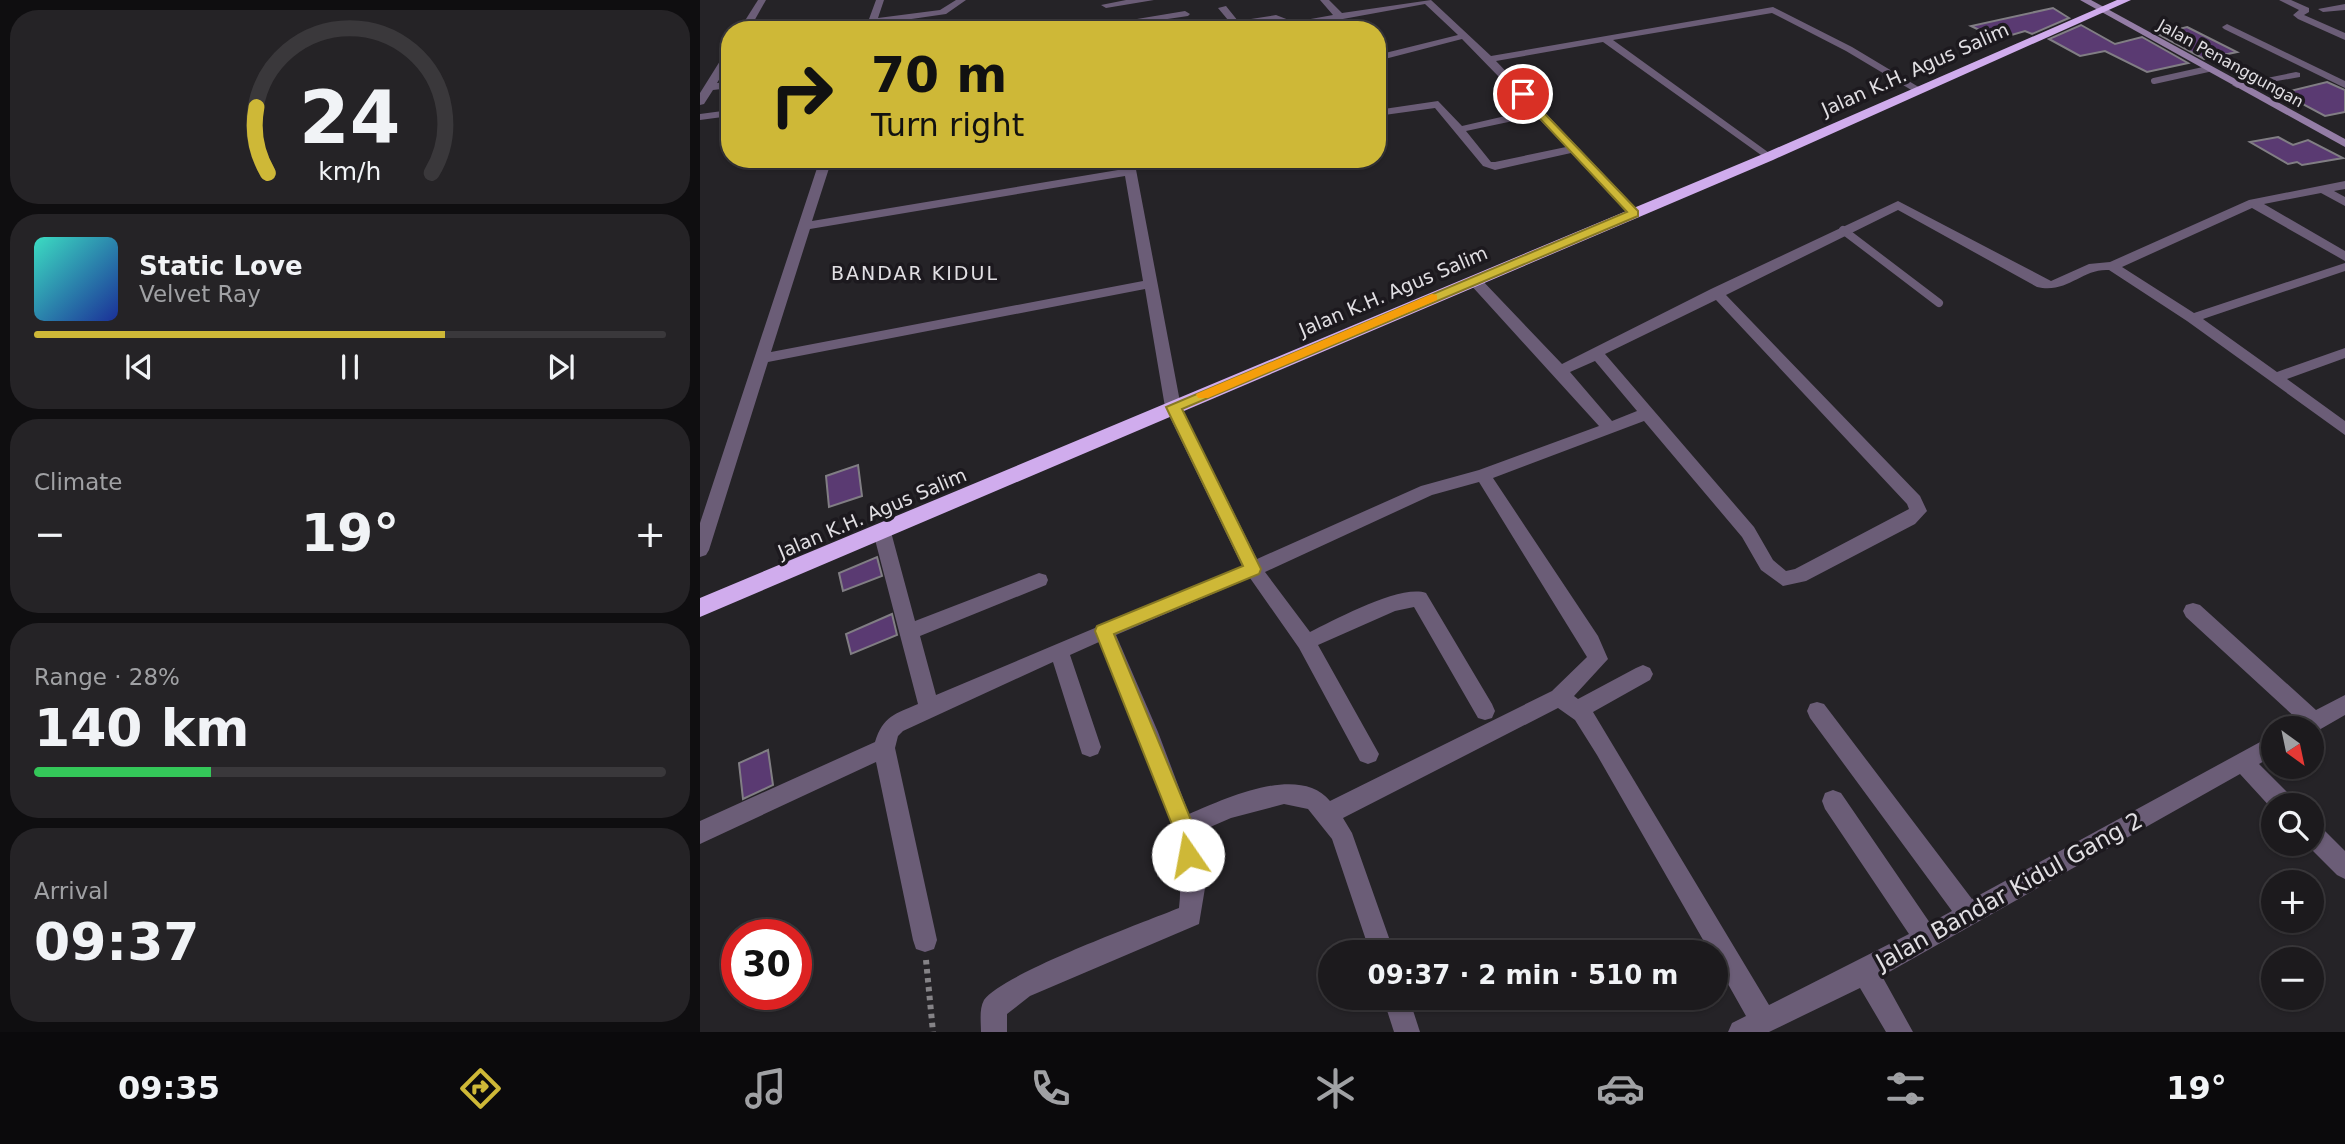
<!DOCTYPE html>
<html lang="en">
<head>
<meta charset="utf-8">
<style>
	:root { --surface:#1c1a1d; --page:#252326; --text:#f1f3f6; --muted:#a0a1a4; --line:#3a383b; --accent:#ceb837 }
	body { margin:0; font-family:"DejaVu Sans",sans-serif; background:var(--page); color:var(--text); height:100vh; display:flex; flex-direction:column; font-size:26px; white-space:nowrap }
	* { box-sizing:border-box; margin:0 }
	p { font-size:23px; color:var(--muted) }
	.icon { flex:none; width:38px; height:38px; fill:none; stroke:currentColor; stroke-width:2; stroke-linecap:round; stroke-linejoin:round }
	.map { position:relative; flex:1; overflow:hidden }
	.panel { display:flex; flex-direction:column; gap:10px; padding:10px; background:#0f0e10; width:700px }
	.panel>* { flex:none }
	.banner { position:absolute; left:21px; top:21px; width:665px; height:147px; border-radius:28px; box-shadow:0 2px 5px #0004,0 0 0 2px var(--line); background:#ceb837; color:#111; overflow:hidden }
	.needle { width:46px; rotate:147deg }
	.tools { position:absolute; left:1561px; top:716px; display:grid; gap:14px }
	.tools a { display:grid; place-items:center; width:63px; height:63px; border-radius:50%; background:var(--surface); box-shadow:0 2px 5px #0004,0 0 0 2px var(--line); font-size:35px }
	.speed { position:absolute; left:21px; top:919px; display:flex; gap:14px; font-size:35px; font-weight:700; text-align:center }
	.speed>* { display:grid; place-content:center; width:91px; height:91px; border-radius:50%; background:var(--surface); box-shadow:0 2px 5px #0004,0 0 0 2px var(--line); line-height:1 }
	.speed .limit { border:10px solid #d22; background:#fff; color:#111 }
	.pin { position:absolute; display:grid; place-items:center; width:60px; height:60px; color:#fff; margin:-30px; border:4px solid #fff; border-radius:50%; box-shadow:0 2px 7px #0007 }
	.me { position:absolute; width:77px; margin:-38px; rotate:348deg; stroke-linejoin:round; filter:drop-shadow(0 0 5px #0008) }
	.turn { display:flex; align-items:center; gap:24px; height:147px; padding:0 35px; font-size:32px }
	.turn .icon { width:91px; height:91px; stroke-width:2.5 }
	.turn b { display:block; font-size:49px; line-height:60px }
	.big { font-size:52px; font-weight:700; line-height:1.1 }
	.panel .card { flex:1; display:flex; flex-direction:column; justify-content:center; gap:10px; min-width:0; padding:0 24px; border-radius:28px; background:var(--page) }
	.panel .dial { align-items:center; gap:0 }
	.dial svg { height:182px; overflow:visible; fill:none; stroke:var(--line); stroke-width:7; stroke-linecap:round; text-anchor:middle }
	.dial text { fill:var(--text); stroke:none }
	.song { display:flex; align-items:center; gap:21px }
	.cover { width:84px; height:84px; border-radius:10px; background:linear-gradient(135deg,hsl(170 70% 55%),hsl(230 70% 35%)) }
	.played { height:7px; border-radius:4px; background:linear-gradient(90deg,var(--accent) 65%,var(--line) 65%) }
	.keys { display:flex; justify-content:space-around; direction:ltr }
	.heat { display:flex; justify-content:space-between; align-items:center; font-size:38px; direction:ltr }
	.charge { height:10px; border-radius:5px; background:linear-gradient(90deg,#34c759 28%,var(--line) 0) }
	.trip { position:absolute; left:618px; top:940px; width:410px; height:70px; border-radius:35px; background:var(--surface); box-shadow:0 2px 5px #0004,0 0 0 2px var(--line); font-weight:700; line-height:70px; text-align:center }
	.tab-bar { display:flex; height:112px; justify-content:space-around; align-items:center; background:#0b0a0c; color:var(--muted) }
	.tab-bar .icon { width:49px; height:49px }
	.tab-bar .selected { color:var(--accent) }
	.tab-bar b { font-size:32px; color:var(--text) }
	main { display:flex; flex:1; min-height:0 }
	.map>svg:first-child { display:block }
	.building { fill:#5a3a72; stroke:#817e84; stroke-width:2 }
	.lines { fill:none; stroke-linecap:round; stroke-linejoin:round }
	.path { stroke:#858387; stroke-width:6; stroke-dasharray:4.5 4.5; stroke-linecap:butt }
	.lane-far1 { stroke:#6b5d77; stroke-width:6 }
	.lane { stroke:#6b5d77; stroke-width:8 }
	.street { fill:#6b5d77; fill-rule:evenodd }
	.secondary { fill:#947da6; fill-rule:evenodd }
	.highway { fill:#d0aced; fill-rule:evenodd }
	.route { fill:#ceb837; stroke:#867824; stroke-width:2 }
	.slow { fill:#f59e0b }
	.labels { text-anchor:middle; stroke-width:7; stroke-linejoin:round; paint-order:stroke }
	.far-street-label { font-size:16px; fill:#e1dfe3; stroke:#1c191e }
	.street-label { font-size:19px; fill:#e1dfe3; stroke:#1c191e }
	.far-quarter-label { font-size:19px; letter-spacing:2px; fill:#e1dfe3; stroke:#1c191e }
	.near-street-label { font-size:23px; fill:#e1dfe3; stroke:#1c191e }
</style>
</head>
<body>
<main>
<section class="panel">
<div class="card dial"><svg viewBox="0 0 100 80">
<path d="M14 69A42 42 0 1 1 86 69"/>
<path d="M14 69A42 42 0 0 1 9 40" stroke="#ceb837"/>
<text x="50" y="56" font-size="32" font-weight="700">24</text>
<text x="50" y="72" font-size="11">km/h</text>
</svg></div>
<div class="card">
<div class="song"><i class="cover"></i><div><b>Static Love</b><p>Velvet Ray</p></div></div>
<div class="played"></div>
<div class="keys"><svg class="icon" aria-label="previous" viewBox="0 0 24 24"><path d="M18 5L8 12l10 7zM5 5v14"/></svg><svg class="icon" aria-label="pause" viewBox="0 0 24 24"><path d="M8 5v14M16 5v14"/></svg><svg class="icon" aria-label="next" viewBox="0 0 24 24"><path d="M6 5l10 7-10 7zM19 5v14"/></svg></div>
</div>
<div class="card"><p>Climate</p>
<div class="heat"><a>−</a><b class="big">19°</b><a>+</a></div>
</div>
<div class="card"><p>Range · 28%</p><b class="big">140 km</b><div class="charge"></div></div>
<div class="card"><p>Arrival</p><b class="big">09:37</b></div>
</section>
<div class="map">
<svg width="1645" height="1032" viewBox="0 0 1645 1032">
	<rect width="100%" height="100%" fill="#252327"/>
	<g class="building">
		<path d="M1353,8L1369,18L1332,34L1325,31L1298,39L1271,26Z"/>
		<path d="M1381,25L1415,44L1442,37L1488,63L1447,72L1405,51L1380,56L1349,39Z"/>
		<path d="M1487,27L1537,52L1504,59L1458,34Z"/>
		<path d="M1627,82L1645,90V112L1625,116L1582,93Z"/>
		<path d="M1578,137L1593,145L1608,140L1643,158L1602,165L1597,162L1588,164L1550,142Z"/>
		<path d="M158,465L162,496L129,507L126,476Z"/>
		<path d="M177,557L182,576L143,591L139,573Z"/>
		<path d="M192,614L197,635L151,654L146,634Z"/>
		<path d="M68,750L73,785L43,799L39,763Z"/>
	</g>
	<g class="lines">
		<path class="path" d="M226,960L233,1032"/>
		<path class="lane-far1" d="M1454,81L1508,69"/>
		<path class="lane" d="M1143,230L1239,303"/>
		<g class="street">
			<path d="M58,0H66L49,30H39Z"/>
			<path d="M176,0H184L178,18L240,10L256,0H266L246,14L177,24L175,30H165Z"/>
			<path d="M426,0H454L406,8L401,5Z"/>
			<path d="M620,0H629L642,13L731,0L791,56L1073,7L1152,47L1222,89L1213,91L1146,51L1072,13L913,40L1072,155L1074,157L1068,160L903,42L796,61L938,210V216H930L871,153L795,170L783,166L735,108L677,116V110L738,101L762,126L831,110L762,39L677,61V55L758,35L725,4L599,27L601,30H591L575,21L533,26L518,8L526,6L538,21L576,15L594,22L633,15ZM836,116L866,147L795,162H791L766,131Z"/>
			<path d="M1579,0H1591L1609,8V12L1604,15L1645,33V40L1598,19L1593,15L1599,10Z"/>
			<path d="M1645,4V10L1623,12L1618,9Z"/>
			<path d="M485,11L490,14L488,16L406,28L401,25Z"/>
			<path d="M1527,24L1645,81V88L1524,29L1522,27Z"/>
			<path d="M30,50V62L17,83L30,82V88L13,90L4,104L0,105V93L25,53Z"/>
			<path d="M1596,72L1600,73V77L1537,88L1532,85Z"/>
			<path d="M30,110V116L0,120V114Z"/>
			<path d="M120,159H132L112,221L424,169L422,159H434L481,407L557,559L721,486L779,470L899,426L769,283V277H779L862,364L1011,289L1198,201L1351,281L1389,264L1410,262L1549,200L1645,181V189L1634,191L1645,197V206L1621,193L1564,204L1645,251V261L1552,208L1422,267L1494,313L1645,263V271L1503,319L1577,372L1645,348V358L1587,379L1645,421V435L1487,321L1409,270C1382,268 1368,294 1337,287L1198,210L1026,295L1220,496L1227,511L1215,524L1106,581L1083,586L1061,570L1042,537L944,421L793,478L898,636L908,659L874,696L878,699L936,668L943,665L950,668L953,674L950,680L893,712L1069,1005L1209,934L1125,809L1122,801L1125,793L1133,790L1141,793L1230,923L1252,911L1110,718L1107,711L1110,704L1117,702L1124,704L1272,899L1573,735V756L1559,764L1592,797L1595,805H1573V810L1540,774L1182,976L1213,1032H1186L1160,988L1069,1032H1028L1032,1023L1046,1016L1015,961V952H1010L897,755L875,720L858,708L643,818L652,833L694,952H670L632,839L608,809L584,804L531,818L494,834L505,888L499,924L330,996L307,1014V1032H281C281,1022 279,1009 284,1000C302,974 442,923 479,908C489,827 430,716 399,642L370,655L401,747L398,754L390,757L382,754L353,662L203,731L198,736L195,748L237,940L234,949L225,952L216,949L213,940L176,762L0,844V821L175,742C183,716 195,714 218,704L173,532L176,527H188L191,532L215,621L339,573L346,575L348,580L346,585L220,636L236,695L542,566L465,407L445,289L68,362L9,550L6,555L0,557V523ZM425,176L443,281L71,352L110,229ZM1016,300L1207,504L1209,509L1095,569L1086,571L1073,560L1054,527L905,354ZM895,361L937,411L912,421L870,372ZM779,482L887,657L852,691L630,801C599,763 525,799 489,814L458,732L416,635L550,578L599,648L660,761L668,764L676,761L679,754L618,645L695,611L714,607L778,718L785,720L792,718L795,711L792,704L726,593C700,584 635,620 610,632L565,572L732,495Z"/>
			<path d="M1493,603L1500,605L1616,710L1645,695V715L1612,734V728H1592L1598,720L1486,617L1483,611L1486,605Z"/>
			<path d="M1612,823L1620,826L1645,851V879L1637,875L1606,844H1612Z"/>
			<path d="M683,998H709L720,1032H694Z"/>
		</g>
		<path class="secondary" d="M1380,0H1391L1645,139V147Z"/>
		<path class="highway" d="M1417,0H1431L1073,160L0,617V598L1063,154Z"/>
	</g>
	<path class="route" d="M823,91L938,211V216L482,409L561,569L559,574L414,634L494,827L499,855L496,862L488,865L481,862L473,827L395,631L397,626L543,566L466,407L927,212L819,96Z"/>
	<path class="slow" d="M732,294L737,295V300L508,398H498L496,394Z"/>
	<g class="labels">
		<g class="far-street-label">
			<text transform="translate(1531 63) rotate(29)" y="6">Jalan Penanggungan</text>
		</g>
		<g class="street-label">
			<text transform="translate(1215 69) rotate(-24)" y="7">Jalan K.H. Agus Salim</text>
			<text transform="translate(693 291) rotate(-23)" y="7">Jalan K.H. Agus Salim</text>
			<text transform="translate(172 513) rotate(-23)" y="7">Jalan K.H. Agus Salim</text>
		</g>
		<g class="far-quarter-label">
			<text x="215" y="280">BANDAR KIDUL</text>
		</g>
		<g class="near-street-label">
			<text transform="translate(1309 891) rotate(-29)" y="8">Jalan Bandar Kidul Gang 2</text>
		</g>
	</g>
</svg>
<div class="tools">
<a><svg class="needle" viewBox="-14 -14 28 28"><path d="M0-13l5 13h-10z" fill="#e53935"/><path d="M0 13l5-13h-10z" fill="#a0a1a4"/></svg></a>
<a><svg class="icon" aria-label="search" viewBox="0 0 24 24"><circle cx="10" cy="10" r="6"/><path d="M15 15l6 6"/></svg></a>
<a>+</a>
<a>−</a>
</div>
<div class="speed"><div class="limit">30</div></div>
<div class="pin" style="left:823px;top:94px;background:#d93025"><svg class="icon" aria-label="arrive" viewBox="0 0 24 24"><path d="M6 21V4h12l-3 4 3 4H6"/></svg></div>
<svg class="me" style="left:488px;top:855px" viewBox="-20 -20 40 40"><circle r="19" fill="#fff"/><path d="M0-13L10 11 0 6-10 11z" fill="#ceb837"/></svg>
<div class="trip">09:37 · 2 min · 510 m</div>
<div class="banner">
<div class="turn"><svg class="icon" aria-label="right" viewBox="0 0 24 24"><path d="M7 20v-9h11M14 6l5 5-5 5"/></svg><div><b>70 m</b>Turn right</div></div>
</div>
</div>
</main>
<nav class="tab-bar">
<b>09:35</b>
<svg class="icon selected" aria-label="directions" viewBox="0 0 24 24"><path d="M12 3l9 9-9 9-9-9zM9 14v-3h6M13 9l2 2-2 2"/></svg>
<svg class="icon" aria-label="music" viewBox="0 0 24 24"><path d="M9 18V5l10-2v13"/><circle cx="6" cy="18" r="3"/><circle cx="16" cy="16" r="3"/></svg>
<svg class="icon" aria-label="phone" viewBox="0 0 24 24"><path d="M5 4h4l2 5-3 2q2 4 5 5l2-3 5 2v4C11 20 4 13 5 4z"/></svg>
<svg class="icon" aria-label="climate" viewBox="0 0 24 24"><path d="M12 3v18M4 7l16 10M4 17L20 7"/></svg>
<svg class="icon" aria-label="car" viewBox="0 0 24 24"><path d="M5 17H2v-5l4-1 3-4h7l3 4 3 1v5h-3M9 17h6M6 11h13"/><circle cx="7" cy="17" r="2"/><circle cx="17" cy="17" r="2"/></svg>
<svg class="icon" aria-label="filters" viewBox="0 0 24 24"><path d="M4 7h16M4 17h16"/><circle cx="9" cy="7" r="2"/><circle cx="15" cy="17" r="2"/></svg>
<b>19°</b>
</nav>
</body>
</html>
